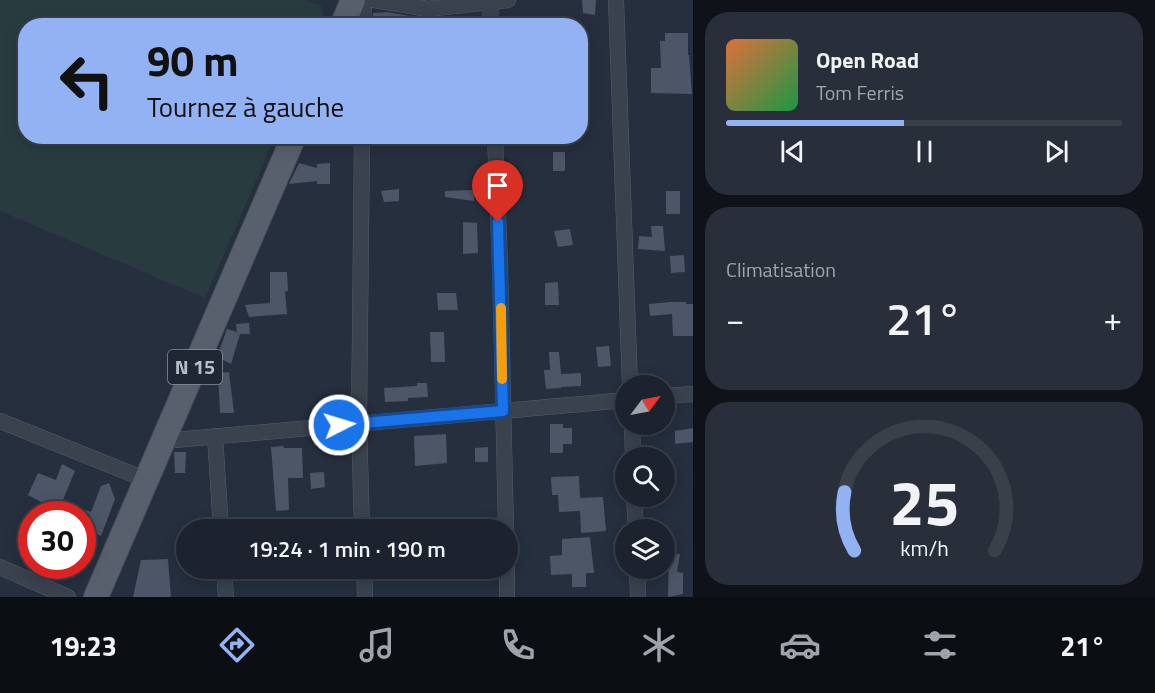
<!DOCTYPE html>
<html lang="fr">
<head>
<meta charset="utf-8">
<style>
	:root { --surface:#1c232e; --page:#292f3a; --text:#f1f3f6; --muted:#a0a4aa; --line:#3a404a; --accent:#92b2f3 }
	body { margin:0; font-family:"Titillium Web",sans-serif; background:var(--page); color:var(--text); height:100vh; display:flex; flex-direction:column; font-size:22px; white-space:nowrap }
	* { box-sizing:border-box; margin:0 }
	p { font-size:20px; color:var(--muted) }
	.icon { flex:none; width:33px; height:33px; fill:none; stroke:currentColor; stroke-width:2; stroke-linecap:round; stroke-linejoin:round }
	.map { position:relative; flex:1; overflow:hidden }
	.side { display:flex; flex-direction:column; gap:12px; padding:12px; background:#0f1319; width:462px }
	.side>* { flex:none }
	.hud { position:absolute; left:18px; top:18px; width:570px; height:126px; border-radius:24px; box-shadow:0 3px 15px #0003,0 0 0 2px var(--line); background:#92b2f3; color:#111; overflow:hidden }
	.needle { width:39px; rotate:58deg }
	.buttons { position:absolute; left:615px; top:375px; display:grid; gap:12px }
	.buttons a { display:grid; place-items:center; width:60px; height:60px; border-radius:50%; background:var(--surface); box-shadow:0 3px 15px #0003,0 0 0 2px var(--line); font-size:30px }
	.speed { position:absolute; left:18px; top:501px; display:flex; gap:12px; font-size:30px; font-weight:700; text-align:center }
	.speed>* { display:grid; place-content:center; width:78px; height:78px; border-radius:50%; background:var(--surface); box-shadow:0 3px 15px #0003,0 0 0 2px var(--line); line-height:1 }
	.speed .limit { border:9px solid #d22; background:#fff; color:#111 }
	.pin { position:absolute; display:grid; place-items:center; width:51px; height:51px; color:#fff; margin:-62px -26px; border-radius:50% 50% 50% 0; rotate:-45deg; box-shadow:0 0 6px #0007 }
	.pin .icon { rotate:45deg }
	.me { position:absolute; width:66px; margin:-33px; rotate:85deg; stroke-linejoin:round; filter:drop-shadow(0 0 4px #0008) }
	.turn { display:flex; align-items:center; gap:21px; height:126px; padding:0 30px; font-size:27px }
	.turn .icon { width:78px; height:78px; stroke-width:2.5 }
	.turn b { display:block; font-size:42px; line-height:51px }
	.big { font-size:45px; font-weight:600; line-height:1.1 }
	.side .card { flex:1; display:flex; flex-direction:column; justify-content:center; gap:9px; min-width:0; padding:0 21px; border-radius:24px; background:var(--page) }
	.side .dial { align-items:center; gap:0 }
	.dial svg { height:156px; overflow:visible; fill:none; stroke:var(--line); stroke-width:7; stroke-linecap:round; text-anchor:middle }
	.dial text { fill:var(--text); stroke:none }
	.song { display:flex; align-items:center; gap:18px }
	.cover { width:72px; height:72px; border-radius:9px; background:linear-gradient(135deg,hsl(20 70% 55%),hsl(140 70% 35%)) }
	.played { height:6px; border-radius:3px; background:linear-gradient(90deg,var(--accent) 45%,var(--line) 45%) }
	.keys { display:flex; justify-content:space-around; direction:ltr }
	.heat { display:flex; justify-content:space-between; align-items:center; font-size:33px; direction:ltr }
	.trip { position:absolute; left:176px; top:519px; width:342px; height:60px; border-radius:30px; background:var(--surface); box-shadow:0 3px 15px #0003,0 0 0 2px var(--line); font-weight:600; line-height:60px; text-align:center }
	.dock { display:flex; height:96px; justify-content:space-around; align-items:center; background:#0b0e12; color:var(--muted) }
	.dock .icon { width:42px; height:42px }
	.dock .current { color:var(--accent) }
	.dock b { font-size:27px; color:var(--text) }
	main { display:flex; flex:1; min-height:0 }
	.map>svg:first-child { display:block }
	.green { fill:#283c3f }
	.building { fill:#4c5667 }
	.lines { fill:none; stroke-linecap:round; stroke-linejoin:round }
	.minor-casing { stroke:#555d69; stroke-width:16 }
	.primary-casing { stroke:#444b58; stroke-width:26 }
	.minor { stroke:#3a424e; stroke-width:15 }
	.primary { stroke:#58606e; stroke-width:24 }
	.route-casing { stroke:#114b97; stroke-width:15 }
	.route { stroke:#1a73e8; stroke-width:10 }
	.slow { stroke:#f59e0b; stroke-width:10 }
	.labels { text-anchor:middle; stroke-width:6; stroke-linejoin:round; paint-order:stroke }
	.shield { fill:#1f2634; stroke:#89909c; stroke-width:1.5 }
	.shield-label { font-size:20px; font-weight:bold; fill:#b7bdc9 }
</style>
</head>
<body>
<main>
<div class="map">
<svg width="693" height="597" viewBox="0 0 693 597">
	<rect width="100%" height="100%" fill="#262f3e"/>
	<path class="green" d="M0,0H307L321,6L325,22L323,25L26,26V136L275,137L205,298L0,211Z"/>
	<g class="building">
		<path d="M582,0H596L595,15L583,13Z"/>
		<path d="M387,12L410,16V26H373V13Z"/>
		<path d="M665,33H688V55H689L692,94L651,93V68H661L660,41H665Z"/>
		<rect x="553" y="152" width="12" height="19"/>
		<path d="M299,163L317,168V164L330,163V184H317V181L289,184Z"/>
		<path d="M399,189V201L384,202L381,191Z"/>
		<path d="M474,190V201L445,197V191Z"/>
		<rect x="666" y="191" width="14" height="23"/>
		<path d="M463,222L477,223L478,253L463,254Z"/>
		<path d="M651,226H663L665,251L638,249L639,236L652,237Z"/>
		<path d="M570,229L573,245L558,247L554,231Z"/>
		<path d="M684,255L685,272L671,273L670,256Z"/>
		<path d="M270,272H287L288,291H285L287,314L249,317L245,305L270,303Z"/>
		<path d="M558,282L559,305H545V283Z"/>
		<path d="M437,293H456L458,310H438Z"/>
		<path d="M670,302H686V304H693V336H673L672,314L650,316L649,304Z"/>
		<path d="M249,323L250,334H240L231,364L217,357L227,329L237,332L236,324Z"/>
		<path d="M430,332H444L445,362H431Z"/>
		<path d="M609,346L611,366L598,367L596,347Z"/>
		<path d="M549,352H559L561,374L581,373V386L561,387V388L546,389L544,370H550Z"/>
		<path d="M229,372L234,413H220L218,373Z"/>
		<path d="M417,383H427L428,397L408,398V401L385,402L384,388L417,386Z"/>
		<path d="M550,424H563V428H572V444H563V453H550Z"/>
		<path d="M693,428V442L675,444V431Z"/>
		<path d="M446,434L447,463L415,466L414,436Z"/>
		<path d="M283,446L284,448H302L303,478H288L289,510L276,511L271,447Z"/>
		<path d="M488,447V462H475V448Z"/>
		<path d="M174,452H186L185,473H175Z"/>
		<path d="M62,464L75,471L62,502L91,512L101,486L109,483L115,499L101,536L85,528L90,514H64L28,495L38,473L56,480Z"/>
		<path d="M324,472L325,487L311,489L310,473Z"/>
		<path d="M579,476L580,498L603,497L606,531L581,533L580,511L559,512L558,495H552L551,477Z"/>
		<path d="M590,537L594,573H586V587H572V574L551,575L550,556L562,555V539Z"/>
		<path d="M680,554L677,572L683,573V594L668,597L669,555Z"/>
		<path d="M168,559L171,597H133L141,560Z"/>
	</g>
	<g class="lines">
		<defs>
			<g id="minor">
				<path d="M374,0L428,9L508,0"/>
				<path d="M490,0L491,26"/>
				<path d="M616,0L630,386"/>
				<path d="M363,26L364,0"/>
				<path d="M495,136L500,265L506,530"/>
				<path d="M664,396L693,394"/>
				<path d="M0,421L147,480"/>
				<path d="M632,424L633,458"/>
				<path d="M215,436L221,530"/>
				<path d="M164,441L626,400"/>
				<path d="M634,496L636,530"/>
				<path d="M362,530L359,423L362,136"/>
				<path d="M0,567L68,597"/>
				<path d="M224,568L226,597"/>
				<path d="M364,568L365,597"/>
				<path d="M507,568V597"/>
				<path d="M637,568L638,597"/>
			</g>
			<g id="primary">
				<path d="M342,26L353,0"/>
				<path d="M96,597L294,136"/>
			</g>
		</defs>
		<use href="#minor" class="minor-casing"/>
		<use href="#primary" class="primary-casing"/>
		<use href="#minor" class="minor"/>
		<use href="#primary" class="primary"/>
	</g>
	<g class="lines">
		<defs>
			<path id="route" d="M339,425L503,411L498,222"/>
		</defs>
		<use href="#route" class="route-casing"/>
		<use href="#route" class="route"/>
		<path class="slow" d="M501,308L502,379"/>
	</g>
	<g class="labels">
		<rect class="shield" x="168" y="350" width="54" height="34" rx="4.5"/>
		<g class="shield-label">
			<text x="195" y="374">N 15</text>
		</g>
	</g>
</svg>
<div class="buttons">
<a><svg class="needle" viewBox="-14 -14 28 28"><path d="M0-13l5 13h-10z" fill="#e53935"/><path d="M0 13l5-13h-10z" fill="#a0a4aa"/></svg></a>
<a><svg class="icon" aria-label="search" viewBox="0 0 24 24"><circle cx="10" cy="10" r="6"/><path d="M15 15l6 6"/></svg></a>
<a><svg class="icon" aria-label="layers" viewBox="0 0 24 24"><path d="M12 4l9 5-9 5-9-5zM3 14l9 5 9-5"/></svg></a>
</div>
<div class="speed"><div class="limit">30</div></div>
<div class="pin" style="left:498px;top:222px;background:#d93025"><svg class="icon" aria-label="arrive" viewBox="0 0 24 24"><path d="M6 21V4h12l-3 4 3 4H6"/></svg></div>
<svg class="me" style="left:339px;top:425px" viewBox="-20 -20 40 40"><circle r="17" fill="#1a73e8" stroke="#fff" stroke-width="3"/><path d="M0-11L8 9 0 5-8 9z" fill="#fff"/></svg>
<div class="trip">19:24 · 1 min · 190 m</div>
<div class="hud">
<div class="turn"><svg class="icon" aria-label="left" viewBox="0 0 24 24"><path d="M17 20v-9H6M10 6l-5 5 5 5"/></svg><div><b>90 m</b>Tournez à gauche</div></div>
</div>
</div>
<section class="side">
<div class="card">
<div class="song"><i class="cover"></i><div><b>Open Road</b><p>Tom Ferris</p></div></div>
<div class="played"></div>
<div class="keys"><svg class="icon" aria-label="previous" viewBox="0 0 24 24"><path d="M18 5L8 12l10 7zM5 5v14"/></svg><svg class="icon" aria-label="pause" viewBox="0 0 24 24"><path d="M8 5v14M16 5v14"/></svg><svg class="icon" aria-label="next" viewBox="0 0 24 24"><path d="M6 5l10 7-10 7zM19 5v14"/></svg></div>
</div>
<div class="card"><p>Climatisation</p>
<div class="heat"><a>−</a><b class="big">21°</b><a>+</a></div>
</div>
<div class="card dial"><svg viewBox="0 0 100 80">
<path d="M14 69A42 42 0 1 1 86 69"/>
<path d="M14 69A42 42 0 0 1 9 39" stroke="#92b2f3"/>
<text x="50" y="56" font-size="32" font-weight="700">25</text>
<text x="50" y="72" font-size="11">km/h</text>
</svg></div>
</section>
</main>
<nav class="dock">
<b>19:23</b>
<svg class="icon current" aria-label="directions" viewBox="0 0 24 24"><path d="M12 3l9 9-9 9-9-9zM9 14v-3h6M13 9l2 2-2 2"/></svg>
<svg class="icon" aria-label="music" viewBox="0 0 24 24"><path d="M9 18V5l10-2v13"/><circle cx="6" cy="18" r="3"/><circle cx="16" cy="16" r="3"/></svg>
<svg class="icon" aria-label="phone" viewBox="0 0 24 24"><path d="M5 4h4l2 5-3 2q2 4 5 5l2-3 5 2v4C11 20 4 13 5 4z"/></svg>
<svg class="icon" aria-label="climate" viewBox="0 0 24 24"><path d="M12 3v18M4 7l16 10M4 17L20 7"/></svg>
<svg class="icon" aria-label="car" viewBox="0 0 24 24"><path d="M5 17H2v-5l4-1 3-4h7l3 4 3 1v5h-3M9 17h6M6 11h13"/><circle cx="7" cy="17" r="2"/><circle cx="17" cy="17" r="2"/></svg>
<svg class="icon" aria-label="filters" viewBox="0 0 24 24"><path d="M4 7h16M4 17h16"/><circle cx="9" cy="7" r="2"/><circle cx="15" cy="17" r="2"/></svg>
<b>21°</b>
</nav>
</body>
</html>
